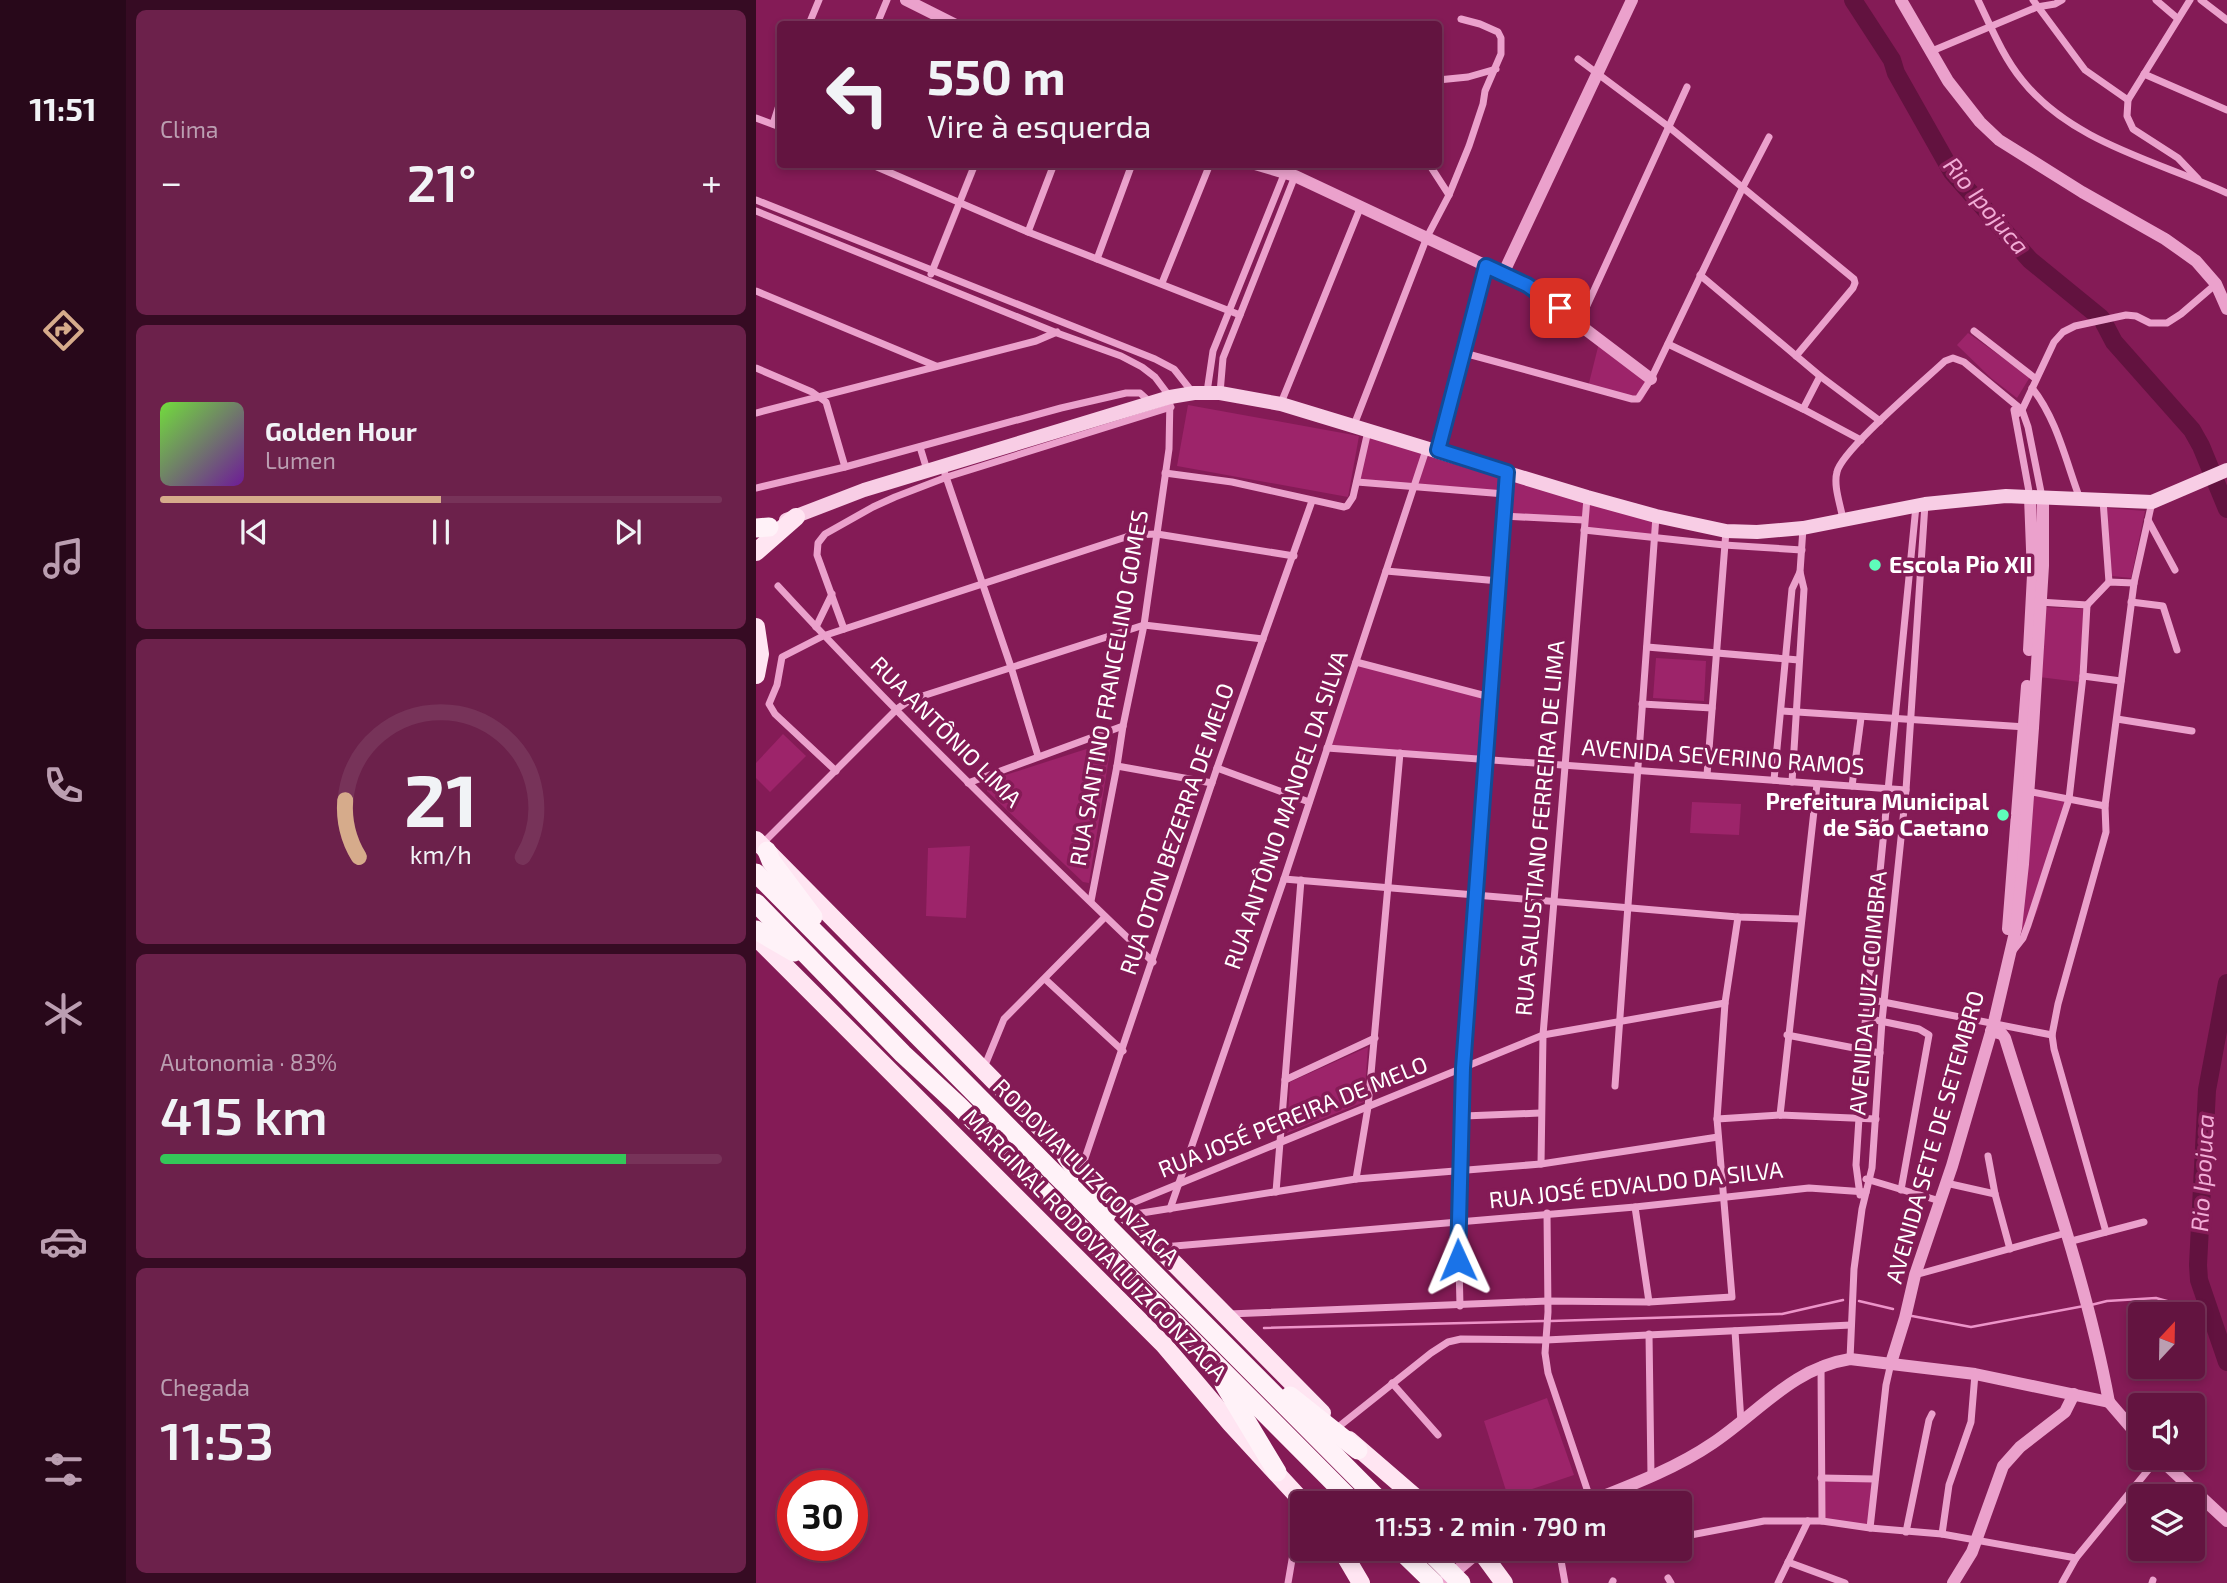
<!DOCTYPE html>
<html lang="pt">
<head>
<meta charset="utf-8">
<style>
	:root { --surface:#631440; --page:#6c214b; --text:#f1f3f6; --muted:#bb9eb1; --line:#773359; --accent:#d6ab8b }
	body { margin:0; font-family:"Exo 2",sans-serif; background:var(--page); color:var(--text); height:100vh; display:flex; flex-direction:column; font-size:26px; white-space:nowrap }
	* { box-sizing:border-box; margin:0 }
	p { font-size:23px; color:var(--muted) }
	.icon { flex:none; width:38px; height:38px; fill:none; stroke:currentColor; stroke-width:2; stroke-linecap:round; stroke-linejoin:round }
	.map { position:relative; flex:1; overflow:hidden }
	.details { display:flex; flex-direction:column; gap:10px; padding:10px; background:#360b23; width:630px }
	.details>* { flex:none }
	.top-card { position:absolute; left:21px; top:21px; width:665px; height:147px; border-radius:7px; box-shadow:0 4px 10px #0003,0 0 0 2px var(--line); background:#631440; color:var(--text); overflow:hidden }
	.needle { width:46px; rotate:22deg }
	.controls { position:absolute; left:1372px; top:1302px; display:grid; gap:14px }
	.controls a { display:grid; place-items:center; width:77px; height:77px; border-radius:7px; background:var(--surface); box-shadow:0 4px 10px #0003,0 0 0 2px var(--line); font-size:35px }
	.speed { position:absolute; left:21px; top:1470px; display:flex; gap:14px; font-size:35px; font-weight:700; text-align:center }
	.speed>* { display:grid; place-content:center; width:91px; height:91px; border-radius:50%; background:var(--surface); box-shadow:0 4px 10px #0003,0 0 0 2px var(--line); line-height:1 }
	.speed .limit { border:10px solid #d22; background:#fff; color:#111 }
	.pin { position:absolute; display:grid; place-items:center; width:60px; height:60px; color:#fff; margin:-30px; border-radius:14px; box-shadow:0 4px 10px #0006 }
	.me { position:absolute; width:77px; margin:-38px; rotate:359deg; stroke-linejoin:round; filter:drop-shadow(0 0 5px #0008) }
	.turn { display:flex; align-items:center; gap:24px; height:147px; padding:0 35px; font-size:32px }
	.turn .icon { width:91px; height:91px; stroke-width:2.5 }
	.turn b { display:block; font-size:49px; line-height:60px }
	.big { font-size:52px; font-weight:600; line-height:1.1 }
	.details .card { flex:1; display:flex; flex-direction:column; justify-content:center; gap:10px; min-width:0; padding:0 24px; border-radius:10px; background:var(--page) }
	.details .dial { align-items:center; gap:0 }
	.dial svg { height:182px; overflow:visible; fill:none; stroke:var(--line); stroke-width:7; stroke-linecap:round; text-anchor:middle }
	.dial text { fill:var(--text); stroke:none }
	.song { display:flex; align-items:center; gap:21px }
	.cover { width:84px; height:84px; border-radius:10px; background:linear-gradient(135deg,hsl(100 70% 55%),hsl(280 70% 35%)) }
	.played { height:7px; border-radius:4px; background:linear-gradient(90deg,var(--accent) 50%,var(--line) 50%) }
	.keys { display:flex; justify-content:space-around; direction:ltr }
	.heat { display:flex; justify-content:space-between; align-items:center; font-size:38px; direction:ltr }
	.charge { height:10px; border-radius:5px; background:linear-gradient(90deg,#34c759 83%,var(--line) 0) }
	.trip { position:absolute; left:534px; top:1491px; width:402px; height:70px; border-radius:7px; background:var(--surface); box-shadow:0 4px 10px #0003,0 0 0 2px var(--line); font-weight:600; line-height:70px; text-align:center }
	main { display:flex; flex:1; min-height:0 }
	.menu { display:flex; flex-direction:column; width:126px; justify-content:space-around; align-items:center; background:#28081a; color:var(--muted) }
	.menu .icon { width:49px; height:49px }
	.menu .active { color:var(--accent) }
	.menu b { font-size:32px; color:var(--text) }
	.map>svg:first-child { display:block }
	.green { fill:#9d246a }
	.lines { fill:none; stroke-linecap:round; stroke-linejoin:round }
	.stream { stroke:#ed94c9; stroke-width:2.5 }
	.river { stroke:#62123f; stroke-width:18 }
	.minor { stroke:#eba1cc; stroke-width:7 }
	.tertiary { stroke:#eba1cc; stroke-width:12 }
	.secondary { stroke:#f8cde5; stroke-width:14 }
	.primary { stroke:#ffe5f2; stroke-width:18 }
	.trunk { stroke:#fff2f8; stroke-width:19 }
	.trunk-bridge { stroke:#fff2f8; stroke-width:19 }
	.route-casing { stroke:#114b97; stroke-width:18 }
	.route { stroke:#1a73e8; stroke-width:12 }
	.poi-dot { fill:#5efcba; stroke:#841b56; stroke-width:2.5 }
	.labels { text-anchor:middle; stroke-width:7; stroke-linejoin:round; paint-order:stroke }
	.poi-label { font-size:23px; font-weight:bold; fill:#fff; stroke:#841b56; text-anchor:start }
	.street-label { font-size:23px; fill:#fff; stroke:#841b56 }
	.water-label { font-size:24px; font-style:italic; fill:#f2acd6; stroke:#841b56 }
</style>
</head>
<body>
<main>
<nav class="menu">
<b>11:51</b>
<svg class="icon active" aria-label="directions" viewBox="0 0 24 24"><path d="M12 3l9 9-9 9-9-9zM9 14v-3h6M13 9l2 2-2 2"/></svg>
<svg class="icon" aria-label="music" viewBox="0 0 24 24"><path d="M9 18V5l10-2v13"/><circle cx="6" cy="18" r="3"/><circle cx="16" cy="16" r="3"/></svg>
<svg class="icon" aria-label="phone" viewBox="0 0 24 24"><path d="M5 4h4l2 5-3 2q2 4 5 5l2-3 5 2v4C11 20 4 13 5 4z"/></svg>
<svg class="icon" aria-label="climate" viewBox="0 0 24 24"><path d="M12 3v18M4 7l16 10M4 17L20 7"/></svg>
<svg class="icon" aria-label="car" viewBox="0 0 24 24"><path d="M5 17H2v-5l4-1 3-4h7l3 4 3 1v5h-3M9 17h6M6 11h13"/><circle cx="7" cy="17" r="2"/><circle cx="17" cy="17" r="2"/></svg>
<svg class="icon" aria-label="filters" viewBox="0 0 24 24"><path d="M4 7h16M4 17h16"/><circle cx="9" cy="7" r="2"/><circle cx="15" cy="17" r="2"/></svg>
</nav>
<section class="details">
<div class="card"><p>Clima</p>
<div class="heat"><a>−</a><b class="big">21°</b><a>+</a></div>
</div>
<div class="card">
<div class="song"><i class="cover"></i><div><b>Golden Hour</b><p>Lumen</p></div></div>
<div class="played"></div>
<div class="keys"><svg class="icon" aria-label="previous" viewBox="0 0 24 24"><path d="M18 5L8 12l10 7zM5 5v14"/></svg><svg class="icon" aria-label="pause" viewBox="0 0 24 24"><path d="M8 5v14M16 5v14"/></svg><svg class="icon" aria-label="next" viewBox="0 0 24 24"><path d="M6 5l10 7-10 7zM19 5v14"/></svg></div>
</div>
<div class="card dial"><svg viewBox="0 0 100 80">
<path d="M14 69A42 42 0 1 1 86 69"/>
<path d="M14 69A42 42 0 0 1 8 44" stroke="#d6ab8b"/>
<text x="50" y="56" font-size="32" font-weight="700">21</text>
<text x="50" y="72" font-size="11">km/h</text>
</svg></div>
<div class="card"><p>Autonomia · 83%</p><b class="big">415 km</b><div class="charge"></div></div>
<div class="card"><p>Chegada</p><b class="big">11:53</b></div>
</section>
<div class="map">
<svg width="1471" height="1583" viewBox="0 0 1471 1583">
	<rect width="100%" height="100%" fill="#841b56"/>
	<g class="green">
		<path d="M1212,333L1274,377L1261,398L1235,378L1201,345Z"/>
		<path d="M843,343L894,385L887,400L832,387Z"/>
		<path d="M432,405L603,436L592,497L421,466Z"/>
		<path d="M612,429L902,513L900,538L829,532L830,522L748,513L749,496L601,482Z"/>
		<path d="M1351,508L1389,511L1375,578L1356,576Z"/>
		<path d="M1286,607L1328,609L1323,682L1283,677Z"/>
		<path d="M900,658L950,661L948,701L897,698Z"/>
		<path d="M600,662L734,697L729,759L571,748Z"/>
		<path d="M27,734L50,756L14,792L0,778V763Z"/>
		<path d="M349,743L355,745L333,883L327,882L231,791L234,780Z"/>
		<path d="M1276,793L1315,799L1282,909L1272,931L1258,928Z"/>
		<path d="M936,802L985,804L983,835L934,833Z"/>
		<path d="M214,846L210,918L170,916L172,848Z"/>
		<path d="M612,1047L608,1102L531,1133L534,1082Z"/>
		<path d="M791,1398L818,1475L752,1497L728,1421Z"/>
		<path d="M1068,1482H1117L1112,1526L1068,1520Z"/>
	</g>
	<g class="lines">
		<g class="stream">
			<path d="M1103,1301L1137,1309"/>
			<path d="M1335,1305L1351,1301L1400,1298L1454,1313"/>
			<path d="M1156,1316L1215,1327L1328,1306"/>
			<path d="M795,1321L1026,1314L1087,1300"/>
			<path d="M508,1328L788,1321"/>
		</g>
		<g class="river">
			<path d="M1097,0L1136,60L1140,73L1196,172L1274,260L1345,318"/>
			<path d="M1348,323L1358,342L1436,430L1445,446L1471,509"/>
			<path d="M1471,983L1451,1090L1442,1265L1443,1280L1471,1362"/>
		</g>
		<g class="minor">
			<path d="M1222,0C1235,27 1247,57 1266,80C1316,143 1402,161 1471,193"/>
			<path d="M1277,0L1329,70L1372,100"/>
			<path d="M1400,0L1421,18"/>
			<path d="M1434,0L1372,100L1371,116L1377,129L1422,158L1442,179"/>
			<path d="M1445,0L1471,20"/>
			<path d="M53,24L63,0"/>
			<path d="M121,24L131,0"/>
			<path d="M1176,51L1281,7L1299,4L1306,0"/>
			<path d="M822,59L913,127L1098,279L1099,283L1097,288L1040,356"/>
			<path d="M1388,74L1471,110"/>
			<path d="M682,80L712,77L740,69"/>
			<path d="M0,118L24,127"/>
			<path d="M17,124L24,102"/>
			<path d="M114,164L272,232L484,315"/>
			<path d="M673,164L693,195"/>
			<path d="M0,200L399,359L418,369L437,393"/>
			<path d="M0,211L301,333L365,356L386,367L399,377L414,397L413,449L388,625L367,726L361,766L335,901"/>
			<path d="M272,232L298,164"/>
			<path d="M341,259L376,164"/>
			<path d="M175,274L219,164"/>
			<path d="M944,275L1064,376L1124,421"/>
			<path d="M406,283L454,164"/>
			<path d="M0,291L180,366"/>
			<path d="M823,323L931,87"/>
			<path d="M1218,331L1280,379"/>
			<path d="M912,344L1047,409L1105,440"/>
			<path d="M708,353L876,399H882L895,379L987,187L1013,137"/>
			<path d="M0,368L56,392L70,402L89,467"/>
			<path d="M1276,388C1301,419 1310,462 1324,499"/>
			<path d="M451,392L457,351L529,172"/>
			<path d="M464,393L467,358L539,176"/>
			<path d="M525,403L605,206"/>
			<path d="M1047,409L1064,376"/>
			<path d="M1258,410L1274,497"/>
			<path d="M0,413L280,341L301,332"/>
			<path d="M1260,415L1266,410L1298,342L1307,332L1319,326L1370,315L1380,316L1394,323H1411L1425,314L1460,284"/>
			<path d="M598,425L671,237L693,195L713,146L727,104L729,91L745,54V38L742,32L724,24L705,19"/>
			<path d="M164,447L171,470"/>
			<path d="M409,473L476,482L588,507L591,506L597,497L612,431"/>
			<path d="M189,474L255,667L282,756"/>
			<path d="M601,482L749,494"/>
			<path d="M0,488L89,467L305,408L370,393H384L394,402"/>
			<path d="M1347,500L1353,582"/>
			<path d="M747,516L828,520"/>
			<path d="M1087,520C1085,506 1077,486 1081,472C1086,450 1169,380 1189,361L1197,358L1208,362L1266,410L1272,427L1286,497"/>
			<path d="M1392,520L1419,570"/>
			<path d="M828,530L968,545L1046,550"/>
			<path d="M630,571L743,581"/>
			<path d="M22,586C142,716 269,840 397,962"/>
			<path d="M1283,602L1331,605"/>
			<path d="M1375,602L1407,606L1421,650"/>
			<path d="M1331,605L1353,582L1378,583"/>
			<path d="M60,627L76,594"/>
			<path d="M88,629L61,555L62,543L69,534L117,507L139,497L191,477L415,407"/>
			<path d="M891,647L1043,660"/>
			<path d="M600,662L734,697"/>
			<path d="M1327,676L1365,681"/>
			<path d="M886,704L956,708"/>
			<path d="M1026,711L1270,727"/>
			<path d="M1361,719L1436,731"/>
			<path d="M571,748L1150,790"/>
			<path d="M361,766L456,783"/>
			<path d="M461,768L553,802"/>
			<path d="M80,771L19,714L13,704L21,685L26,657L67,636L376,535L401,534L538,556"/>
			<path d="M951,775L970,531"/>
			<path d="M1018,780L1036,589L1044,572L1047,528"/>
			<path d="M1036,782L1048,589L1044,572"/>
			<path d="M212,783L367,726"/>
			<path d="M1096,786L1105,718"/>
			<path d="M1271,791L1349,806"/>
			<path d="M5,845L141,709L154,700L388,625L507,639"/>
			<path d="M528,879L982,917L1045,919"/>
			<path d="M1256,952L1267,938L1272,925L1313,799L1327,676L1331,605"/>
			<path d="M289,979L367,1051"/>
			<path d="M1112,999L1296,1035"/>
			<path d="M1110,1018L1163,1029L1173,1035L1145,1190"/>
			<path d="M1031,1035L1124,1053"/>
			<path d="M227,1070L248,1019L349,917"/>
			<path d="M529,1080L619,1038"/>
			<path d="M859,1086L900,516"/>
			<path d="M1024,1115L1061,784"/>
			<path d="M708,1116L784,1113"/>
			<path d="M961,1119L1024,1115L1120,1119"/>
			<path d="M1232,1156L1239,1194L1254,1249"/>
			<path d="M785,1164L787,1035L831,498"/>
			<path d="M326,1167L461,768L556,501"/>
			<path d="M600,1179L612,1107L644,753"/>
			<path d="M1110,1179L1184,1201"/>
			<path d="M1190,1183L1239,1194"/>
			<path d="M520,1192L545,880"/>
			<path d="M1104,1195L1100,1165L1109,1024L1160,506"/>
			<path d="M879,1207L893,1302"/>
			<path d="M364,1208L787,1035L969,1003"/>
			<path d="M414,1209L528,879L671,447"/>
			<path d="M791,1213L792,1312L789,1353L792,1373L835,1501"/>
			<path d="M373,1215L600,1179L785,1164L962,1137"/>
			<path d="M1350,1232L1298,1049L1296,1035L1302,1004L1350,832L1349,806L1378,583L1396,502"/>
			<path d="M1312,1242L1388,1222"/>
			<path d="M407,1247L879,1207L1053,1188L1110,1192"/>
			<path d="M1159,1275L1310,1233"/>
			<path d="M704,1306L702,1222L708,1116L707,1068L751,472"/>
			<path d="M473,1314L791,1301L893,1302L976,1297L961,1119L969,1003L982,917"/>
			<path d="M979,1331L985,1422"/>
			<path d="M893,1334L895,1476"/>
			<path d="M1094,1359L1098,1269L1106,1209L1116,1168L1126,1021L1150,790L1169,504"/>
			<path d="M1065,1365L1066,1521"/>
			<path d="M636,1383L682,1435"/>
			<path d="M581,1428L675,1353L692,1342L705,1339L790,1340L1095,1325"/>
			<path d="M1065,1478L1119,1479"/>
			<path d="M1114,1528L1130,1385L1135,1363"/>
			<path d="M1150,1532L1173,1420L1176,1414"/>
			<path d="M1186,1534L1193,1485L1215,1422L1219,1374"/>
			<path d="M924,1537L1008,1521H1066L1114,1528L1186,1534L1320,1558"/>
			<path d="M803,1549L809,1583"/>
			<path d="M805,1559L860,1549"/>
			<path d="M1032,1562L1089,1583"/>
			<path d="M912,1578L915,1583"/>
			<path d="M532,1583L539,1542L546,1523"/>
			<path d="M856,1583L857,1581"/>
			<path d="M1022,1583L1052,1521"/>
			<path d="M1306,1583L1320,1558L1402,1458"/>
			<path d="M1396,1583L1397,1580"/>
		</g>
		<g class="tertiary">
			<path d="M150,0L198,24"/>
			<path d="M1145,0L1192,81L1224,122L1243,140L1326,192L1409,239L1440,261L1460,284L1471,309"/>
			<path d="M499,164L539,176L771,285L895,379"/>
			<path d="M747,274L876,0"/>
			<path d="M682,450L730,266"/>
			<path d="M1273,650L1277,575L1274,497"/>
			<path d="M1252,929L1271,686"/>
			<path d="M1235,1031L1246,1034L1249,1038C1286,1158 1330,1278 1353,1402"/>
			<path d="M1135,1363L1149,1318L1159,1275L1196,1166L1238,1022L1260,928L1267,864L1277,728L1287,566V498"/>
			<path d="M1353,1402L1384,1438"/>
			<path d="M1403,1458L1471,1521"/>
			<path d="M830,1503C873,1486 919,1469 957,1443C1003,1412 1037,1368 1094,1359L1219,1374L1353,1402"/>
			<path d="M686,1583L726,1549"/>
			<path d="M1197,1583L1216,1552L1247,1466L1264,1447L1309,1412L1318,1394"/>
		</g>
		<path class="secondary" d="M30,520L108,490L414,397L438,393H464L525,404L831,497L900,516L970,531L1001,532L1047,528L1169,504L1250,496L1396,502L1471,470"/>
		<g class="primary">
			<path d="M0,552L40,517"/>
			<path d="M0,627L4,654L0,675"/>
			<path d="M0,840L566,1413"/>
			<path d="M0,937L408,1345L475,1424L548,1503"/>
			<path d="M593,1440L666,1503"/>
			<path d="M585,1549L605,1583"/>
			<path d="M723,1549L748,1583"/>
		</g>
		<g class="trunk">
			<path d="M0,528L13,527"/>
			<path d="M11,851L15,861L57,917"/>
			<path d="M0,873L626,1503"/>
			<path d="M0,903L147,1054L203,1106L598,1503"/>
			<path d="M0,930L38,952"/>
			<path d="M310,1156L350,1215"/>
			<path d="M468,1384L521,1472"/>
			<path d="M534,1396L602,1450"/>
			<path d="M643,1549L678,1583"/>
		</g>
		<path class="trunk-bridge" d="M671,1549L705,1583"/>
	</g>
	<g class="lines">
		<defs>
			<path id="route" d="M702,1260L707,1068L751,472L682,450L730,266L771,285L804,308"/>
		</defs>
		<use href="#route" class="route-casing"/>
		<use href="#route" class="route"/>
	</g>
	<g class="poi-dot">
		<circle cx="1119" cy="565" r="7"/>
		<circle cx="1247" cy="815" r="7"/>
	</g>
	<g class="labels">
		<g class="poi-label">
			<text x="1133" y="573">Escola Pio XII</text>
			<text x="1233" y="810" text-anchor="end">Prefeitura Municipal<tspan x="1233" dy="26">de São Caetano</tspan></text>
		</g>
		<g class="street-label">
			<text transform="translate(353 688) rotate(-80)" y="8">RUA SANTINO FRANCELINO GOMES</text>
			<text transform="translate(190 732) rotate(45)" y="8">RUA ANTÔNIO LIMA</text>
			<text transform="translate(967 757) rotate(4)" y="8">AVENIDA SEVERINO RAMOS</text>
			<text transform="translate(530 810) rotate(-71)" y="8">RUA ANTÔNIO MANOEL DA SILVA</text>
			<text transform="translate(784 828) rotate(-85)" y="8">RUA SALUSTIANO FERREIRA DE LIMA</text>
			<text transform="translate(421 829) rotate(-71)" y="8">RUA OTON BEZERRA DE MELO</text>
			<text transform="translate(1112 993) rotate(-85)" y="8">AVENIDA LUIZ COIMBRA</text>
			<text transform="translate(537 1117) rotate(-22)" y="8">RUA JOSÉ PEREIRA DE MELO</text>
			<text transform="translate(1179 1137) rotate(-74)" y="8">AVENIDA SETE DE SETEMBRO</text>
			<text transform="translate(330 1172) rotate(45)" y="8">RODOVIA LUIZ GONZAGA</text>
			<text transform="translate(880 1185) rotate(-6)" y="8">RUA JOSÉ EDVALDO DA SILVA</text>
			<text transform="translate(339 1245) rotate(46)" y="8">MARGINAL RODOVIA LUIZ GONZAGA</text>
		</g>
		<g class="water-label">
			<text transform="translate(1230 206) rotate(50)" y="8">Rio Ipojuca</text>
			<text transform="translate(1447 1173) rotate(-87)" y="8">Rio Ipojuca</text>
		</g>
	</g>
</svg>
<div class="controls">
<a><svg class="needle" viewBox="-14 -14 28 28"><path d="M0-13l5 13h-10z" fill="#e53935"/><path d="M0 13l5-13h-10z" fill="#bb9eb1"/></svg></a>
<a><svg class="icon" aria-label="sound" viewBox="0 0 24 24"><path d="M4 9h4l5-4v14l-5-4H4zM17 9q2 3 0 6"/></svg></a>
<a><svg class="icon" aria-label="layers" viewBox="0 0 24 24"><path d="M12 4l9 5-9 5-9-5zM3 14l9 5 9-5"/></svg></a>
</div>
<div class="speed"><div class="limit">30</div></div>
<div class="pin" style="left:804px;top:308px;background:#d93025"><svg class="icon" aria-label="arrive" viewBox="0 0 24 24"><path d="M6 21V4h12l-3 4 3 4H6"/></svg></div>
<svg class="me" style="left:702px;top:1260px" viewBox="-20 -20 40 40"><path d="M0-17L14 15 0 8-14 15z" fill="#1a73e8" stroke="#fff" stroke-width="4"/></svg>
<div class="trip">11:53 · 2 min · 790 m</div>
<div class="top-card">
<div class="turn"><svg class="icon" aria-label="left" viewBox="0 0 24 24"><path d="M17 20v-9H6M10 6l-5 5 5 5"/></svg><div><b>550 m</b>Vire à esquerda</div></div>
</div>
</div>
</main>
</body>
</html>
